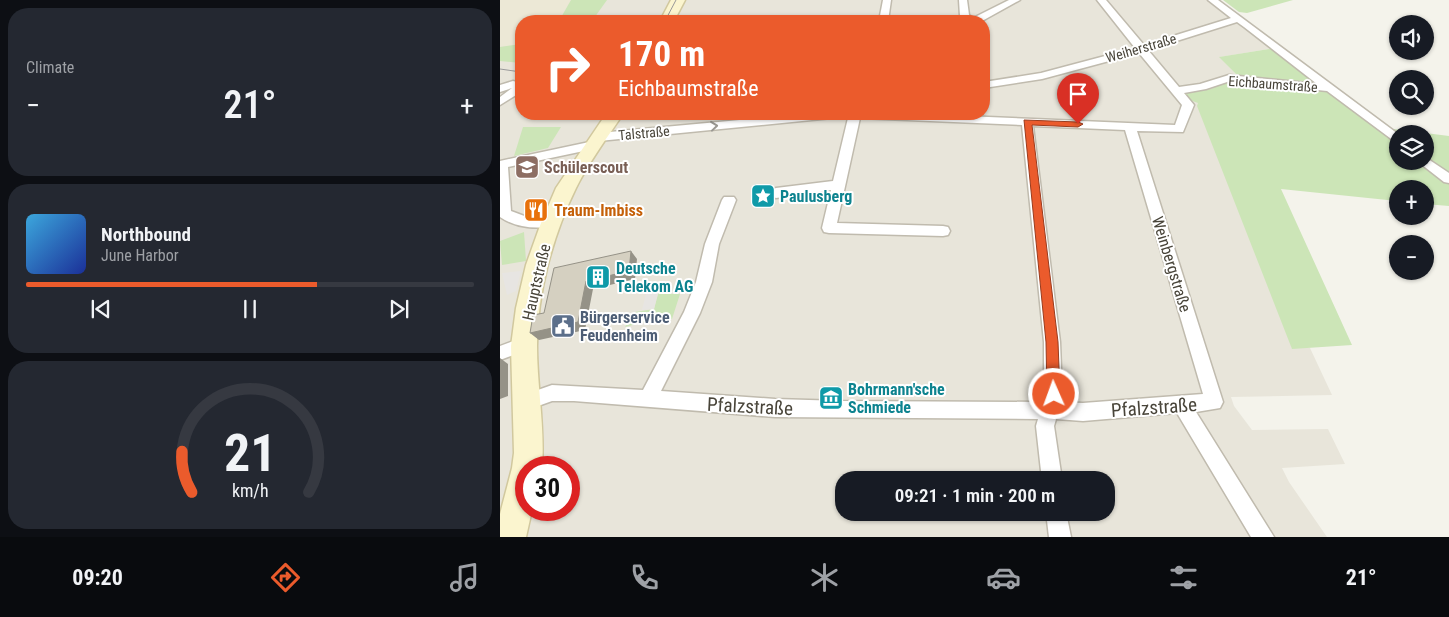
<!DOCTYPE html>
<html lang="en">
<head>
<meta charset="utf-8">
<style>
	:root { --surface:#171b24; --page:#242831; --text:#f1f3f6; --muted:#9ea1a6; --line:#363941; --accent:#eb5b2c }
	body { margin:0; font-family:"Roboto Condensed",sans-serif; background:var(--page); color:var(--text); height:100vh; display:flex; flex-direction:column; font-size:19px; white-space:nowrap }
	* { box-sizing:border-box; margin:0 }
	p { font-size:16px; color:var(--muted) }
	.icon { flex:none; width:28px; height:28px; fill:none; stroke:currentColor; stroke-width:2; stroke-linecap:round; stroke-linejoin:round }
	.map { position:relative; flex:1; overflow:hidden }
	.side { display:flex; flex-direction:column; gap:8px; padding:8px; background:#0d0f14; width:500px }
	.side>* { flex:none }
	.top-card { position:absolute; left:15px; top:15px; width:475px; height:105px; border-radius:20px; box-shadow:0 1px 4px #0004; background:#eb5b2c; color:#fff; overflow:hidden }
	.buttons { position:absolute; left:889px; top:15px; display:grid; gap:10px }
	.buttons a { display:grid; place-items:center; width:45px; height:45px; border-radius:50%; background:var(--surface); box-shadow:0 1px 4px #0004; font-size:25px }
	.speed { position:absolute; left:15px; top:456px; display:flex; gap:10px; font-size:25px; font-weight:700; text-align:center }
	.speed>* { display:grid; place-content:center; width:65px; height:65px; border-radius:50%; background:var(--surface); box-shadow:0 1px 4px #0004; line-height:1 }
	.speed .limit { border:8px solid #d22; background:#fff; color:#111 }
	.pin { position:absolute; display:grid; place-items:center; width:42px; height:42px; color:#fff; margin:-51px -21px; border-radius:50% 50% 50% 0; rotate:-45deg; box-shadow:0 0 5px #0007 }
	.pin .icon { rotate:45deg }
	.me { position:absolute; width:55px; margin:-28px; rotate:358deg; stroke-linejoin:round; filter:drop-shadow(0 0 4px #0008) }
	.turn { display:flex; align-items:center; gap:18px; height:105px; padding:0 20px; font-size:22px }
	.turn .icon { width:65px; height:65px; stroke-width:2.5 }
	.turn b { display:block; font-size:35px; line-height:42px }
	.big { font-size:38px; font-weight:600; line-height:1.1 }
	.side .card { flex:1; display:flex; flex-direction:column; justify-content:center; gap:8px; min-width:0; padding:0 18px; border-radius:20px; background:var(--page) }
	.side .dial { align-items:center; gap:0 }
	.dial svg { height:130px; overflow:visible; fill:none; stroke:var(--line); stroke-width:7; stroke-linecap:round; text-anchor:middle }
	.dial text { fill:var(--text); stroke:none }
	.song { display:flex; align-items:center; gap:15px }
	.cover { width:60px; height:60px; border-radius:8px; background:linear-gradient(135deg,hsl(200 70% 55%),hsl(230 70% 35%)) }
	.played { height:5px; border-radius:2px; background:linear-gradient(90deg,var(--accent) 65%,var(--line) 65%) }
	.keys { display:flex; justify-content:space-around; direction:ltr }
	.heat { display:flex; justify-content:space-between; align-items:center; font-size:28px; direction:ltr }
	.trip { position:absolute; left:335px; top:471px; width:280px; height:50px; border-radius:20px; background:var(--surface); box-shadow:0 1px 4px #0004; font-weight:600; line-height:50px; text-align:center }
	.tabs { display:flex; height:80px; justify-content:space-around; align-items:center; background:#090b0e; color:var(--muted) }
	.tabs .icon { width:35px; height:35px }
	.tabs .selected { color:var(--accent) }
	.tabs b { font-size:22px; color:var(--text) }
	main { display:flex; flex:1; min-height:0 }
	.map>svg:first-child { display:block }
	.residential { fill:#e8e5da; fill-rule:evenodd }
	.education { fill:#ece8d6 }
	.green { fill:#cce5b7 }
	.parking { fill:#e7e5e2 }
	.lines { fill:none; stroke-linecap:round; stroke-linejoin:round }
	.street-casing { stroke:#c0bbae; stroke-width:3 }
	.secondary-casing { stroke:#d1c89e; stroke-width:3 }
	.street { fill:#fff; fill-rule:evenodd }
	.secondary { fill:#fbf5cf; fill-rule:evenodd }
	.tram { stroke:#999; stroke-width:1 }
	.shaded-wall { fill:#959287 }
	.building { fill:#d5d0c1; stroke:#959287 }
	.oneway { stroke:#9a9892 }
	.route { fill:#eb5b2c; stroke:#993b1d }
	.labels { text-anchor:middle; stroke-width:4; stroke-linejoin:round; paint-order:stroke }
	.far-street-label { font-size:14px; fill:#484439; stroke:#fff }
	.education-label { font-size:16px; font-weight:bold; fill:#785e54; stroke:#fff; text-anchor:start }
	.culture-label { font-size:16px; font-weight:bold; fill:#0d838f; stroke:#fff; text-anchor:start }
	.food-label { font-size:16px; font-weight:bold; fill:#c56008; stroke:#fff; text-anchor:start }
	.street-label { font-size:16px; fill:#484439; stroke:#fff }
	.service-label { font-size:16px; font-weight:bold; fill:#4e5e75; stroke:#fff; text-anchor:start }
	.near-street-label { font-size:19px; fill:#484439; stroke:#fff }
</style>
</head>
<body>
<main>
<section class="side">
<div class="card"><p>Climate</p>
<div class="heat"><a>−</a><b class="big">21°</b><a>+</a></div>
</div>
<div class="card">
<div class="song"><i class="cover"></i><div><b>Northbound</b><p>June Harbor</p></div></div>
<div class="played"></div>
<div class="keys"><svg class="icon" aria-label="previous" viewBox="0 0 24 24"><path d="M18 5L8 12l10 7zM5 5v14"/></svg><svg class="icon" aria-label="pause" viewBox="0 0 24 24"><path d="M8 5v14M16 5v14"/></svg><svg class="icon" aria-label="next" viewBox="0 0 24 24"><path d="M6 5l10 7-10 7zM19 5v14"/></svg></div>
</div>
<div class="card dial"><svg viewBox="0 0 100 80">
<path d="M14 69A42 42 0 1 1 86 69"/>
<path d="M14 69A42 42 0 0 1 8 44" stroke="#eb5b2c"/>
<text x="50" y="56" font-size="32" font-weight="700">21</text>
<text x="50" y="72" font-size="11">km/h</text>
</svg></div>
</section>
<div class="map">
<svg width="949" height="537" viewBox="0 0 949 537">
	<rect width="100%" height="100%" fill="#f4f3eb"/>
	<path class="residential" d="M0,0H710L775,48L720,57L738,76L792,348H810L832,395L731,397L734,406L752,430L828,429L845,464L782,468L789,482L827,537H0ZM21,21H484V114H21ZM26,468H69V510H26ZM344,480H606V512H344Z"/>
	<path class="education" d="M0,0H71L59,21H21V45L0,47Z"/>
	<g class="green">
		<path d="M71,0H107L92,21H59Z"/>
		<path d="M723,0H793L747,13L739,12Z"/>
		<path d="M21,44V63L0,61V47Z"/>
		<path d="M775,48L897,144L898,161H919L949,184V206L925,204V189H898L897,201L781,189L852,345L792,349L697,106L698,103L687,99L683,95L685,92L711,89L730,80L738,82V76L719,57Z"/>
		<path d="M23,127H61L48,148L14,156Z"/>
		<path d="M886,128L949,136V177L925,159V134H898Z"/>
		<path d="M24,232L26,261L2,265L0,241Z"/>
		<path d="M169,286L168,290L172,294H180L172,319L151,320L125,327L135,312L154,309L160,287Z"/>
	</g>
	<g class="parking">
		<path d="M21,271L16,291L7,295L2,273Z"/>
		<path d="M159,289L154,309L142,310L147,290Z"/>
	</g>
	<g class="lines">
		<defs>
			<g id="street">
				<path d="M383,0H391L388,21H379Z"/>
				<path d="M459,0H467L469,15L473,18L509,0H520L482,21H465L460,16Z"/>
				<path d="M597,0H606L644,45L731,18L708,0H718L898,134V144L827,91L730,81L706,89L684,93L694,105L683,132L637,131L723,402L720,408L696,412L774,537H751L677,413L583,421L556,419L554,426L562,480H542L536,426L538,419L275,417L74,401H52L27,410L21,408L18,402L21,396L52,385L143,390L184,312L196,282L205,244L222,200L224,197H234L236,200L219,244L212,282L200,313L161,391L275,399L343,401L542,402L544,394V342L522,125L360,118L337,223L443,226L448,227L450,231L448,235L443,236L329,233L324,232L322,228L331,190L276,198L271,196L269,193L271,190L276,188L333,181L348,118L342,117L99,141L93,137L99,133L305,114H417L675,125L682,105L639,53L542,79L484,88V82L541,73L635,48ZM737,22L744,27L817,84L729,75L700,84L679,87L648,50ZM533,126L625,130L703,394L583,403L560,402L562,394L560,342Z"/>
				<path d="M13,81L21,83V92L0,105V97L12,88L0,92V85Z"/>
				<path d="M94,141L100,145L98,148L8,167L11,211L27,217H57L59,221L57,225C38,230 16,228 0,217V161Z"/>
				<path d="M925,157L949,173V183L944,182L921,164L919,161H925Z"/>
				<path d="M24,337L30,339L32,344L30,349L0,360V346Z"/>
				<path d="M546,512H566L571,537H549Z"/>
			</g>
			<g id="secondary">
				<path d="M171,0H185L174,21H160Z"/>
				<path d="M106,114H123C107,138 89,162 76,188C53,235 37,293 37,346C37,387 45,427 42,468H26V510H32L26,537H0V514L12,468L14,453L11,346L16,308L26,265L41,223L56,188Z"/>
			</g>
		</defs>
		<use href="#street" class="street-casing"/>
		<use href="#secondary" class="secondary-casing"/>
		<use href="#street" class="street"/>
		<use href="#secondary" class="secondary"/>
		<g class="tram">
			<path d="M165,21L176,0"/>
			<path d="M0,69L21,72"/>
		</g>
	</g>
	<g class="shaded-wall">
		<path d="M131,251L137,259L135,279L93,289L85,330L39,340L30,333L86,281Z"/>
		<path d="M0,358L8,364V396L0,399Z"/>
	</g>
	<path class="building" d="M131,251L129,271L86,281L78,322L30,333L33,315L44,313L54,268Z"/>
	<defs><path id="oneway-chevron" d="M-2-3.5L2.5 0L-2 3.5" fill="none" stroke-width="1.6" stroke-linecap="round" stroke-linejoin="round" transform="scale(1.25)"/></defs>
	<use class="oneway" href="#oneway-chevron" transform="translate(214 126) rotate(-6)"/>
	<path class="route" d="M524,120L578,122L583,124L578,127L532,125L558,342L560,394L558,399L554,401L549,399L547,394L546,342Z"/>
	<defs>
		<symbol id="school-square" viewBox="-11 -11 22 22"><rect x="-9" y="-9" width="18" height="18" rx="4" fill="#8d6e63" stroke="#fff"/><path d="M0-5L7-2L0 1L-7-2ZM-4 1L0 2.5L4 1V4Q0 6-4 4Z" fill="#fff"/></symbol>
		<symbol id="sight-square" viewBox="-11 -11 22 22"><rect x="-9" y="-9" width="18" height="18" rx="4" fill="#0f9aa8" stroke="#fff"/><path d="M0-6L1.8-2.2L6-1.7L2.9 1.2L3.7 5.4L0 3.3L-3.7 5.4L-2.9 1.2L-6-1.7L-1.8-2.2Z" fill="#fff"/></symbol>
		<symbol id="restaurant-square" viewBox="-11 -11 22 22"><rect x="-9" y="-9" width="18" height="18" rx="4" fill="#e8710a" stroke="#fff"/><path d="M-5-6h1v4h1v-4h1v4h1v-4h1v5L-1.5 .5V6h-2V.5L-5-1ZM5-6V6H3V1.5H1.5Q1.5-4 5-6Z" fill="#fff"/></symbol>
		<symbol id="building-square" viewBox="-11 -11 22 22"><rect x="-9" y="-9" width="18" height="18" rx="4" fill="#0f9aa8" stroke="#fff"/><path d="M-4-6H4V6H1V3H-1V6H-4ZM-2.5-4.3h1.7v1.8h-1.7ZM.8-4.3h1.7v1.8H.8ZM-2.5-1h1.7V.8h-1.7ZM.8-1h1.7V.8H.8Z" fill="#fff"/></symbol>
		<symbol id="civic-square" viewBox="-11 -11 22 22"><rect x="-9" y="-9" width="18" height="18" rx="4" fill="#5c6f8a" stroke="#fff"/><path d="M-.6-6.5H3V-4.5H.6V-3L4-1V1h2V6H-6V1h2V-1L-.6-3ZM-1.2 2.5V6h2.4V2.5Z" fill="#fff"/></symbol>
		<symbol id="museum-square" viewBox="-11 -11 22 22"><rect x="-9" y="-9" width="18" height="18" rx="4" fill="#0f9aa8" stroke="#fff"/><path d="M0-6L6-3V-2H-6V-3ZM-5-1h2V3h-2ZM-1-1h2V3h-2ZM3-1h2V3H3ZM-6 4H6V6H-6Z" fill="#fff"/></symbol>
	</defs>
	<g fill-rule="evenodd">
		<use href="#school-square" x="13" y="153" width="28" height="28"/>
		<use href="#sight-square" x="249" y="182" width="28" height="28"/>
		<use href="#restaurant-square" x="22" y="196" width="28" height="28"/>
		<use href="#building-square" x="84" y="263" width="28" height="28"/>
		<use href="#civic-square" x="49" y="312" width="28" height="28"/>
		<use href="#museum-square" x="317" y="384" width="28" height="28"/>
	</g>
	<g class="labels">
		<g class="far-street-label">
			<text transform="translate(641 48) rotate(-16)" y="5">Weiherstraße</text>
			<text transform="translate(773 84) rotate(4)" y="5">Eichbaumstraße</text>
			<text transform="translate(144 133) rotate(-5)" y="5">Talstraße</text>
		</g>
		<g class="education-label">
			<text x="44" y="173">Schülerscout</text>
		</g>
		<g class="culture-label">
			<text x="280" y="202">Paulusberg</text>
			<text x="116" y="274">Deutsche<tspan x="116" dy="18">Telekom AG</tspan></text>
			<text x="348" y="395">Bohrmann'sche<tspan x="348" dy="18">Schmiede</tspan></text>
		</g>
		<g class="food-label">
			<text x="54" y="216">Traum-Imbiss</text>
		</g>
		<g class="street-label">
			<text transform="translate(672 264) rotate(73)" y="6">Weinbergstraße</text>
			<text transform="translate(36 282) rotate(-77)" y="6">Hauptstraße</text>
		</g>
		<g class="service-label">
			<text x="80" y="323">Bürgerservice<tspan x="80" dy="18">Feudenheim</tspan></text>
		</g>
		<g class="near-street-label">
			<text transform="translate(250 406) rotate(3)" y="7">Pfalzstraße</text>
			<text transform="translate(654 407) rotate(-4)" y="7">Pfalzstraße</text>
		</g>
	</g>
</svg>
<div class="buttons">
<a><svg class="icon" aria-label="sound" viewBox="0 0 24 24"><path d="M4 9h4l5-4v14l-5-4H4zM17 9q2 3 0 6"/></svg></a>
<a><svg class="icon" aria-label="search" viewBox="0 0 24 24"><circle cx="10" cy="10" r="6"/><path d="M15 15l6 6"/></svg></a>
<a><svg class="icon" aria-label="layers" viewBox="0 0 24 24"><path d="M12 4l9 5-9 5-9-5zM3 14l9 5 9-5"/></svg></a>
<a>+</a>
<a>−</a>
</div>
<div class="speed"><div class="limit">30</div></div>
<div class="pin" style="left:578px;top:124px;background:#d93025"><svg class="icon" aria-label="arrive" viewBox="0 0 24 24"><path d="M6 21V4h12l-3 4 3 4H6"/></svg></div>
<svg class="me" style="left:554px;top:394px" viewBox="-20 -20 40 40"><circle r="17" fill="#eb5b2c" stroke="#fff" stroke-width="3"/><path d="M0-11L8 9 0 5-8 9z" fill="#fff"/></svg>
<div class="trip">09:21 · 1 min · 200 m</div>
<div class="top-card">
<div class="turn"><svg class="icon" aria-label="right" viewBox="0 0 24 24"><path d="M7 20v-9h11M14 6l5 5-5 5"/></svg><div><b>170 m</b>Eichbaumstraße</div></div>
</div>
</div>
</main>
<nav class="tabs">
<b>09:20</b>
<svg class="icon selected" aria-label="directions" viewBox="0 0 24 24"><path d="M12 3l9 9-9 9-9-9zM9 14v-3h6M13 9l2 2-2 2"/></svg>
<svg class="icon" aria-label="music" viewBox="0 0 24 24"><path d="M9 18V5l10-2v13"/><circle cx="6" cy="18" r="3"/><circle cx="16" cy="16" r="3"/></svg>
<svg class="icon" aria-label="phone" viewBox="0 0 24 24"><path d="M5 4h4l2 5-3 2q2 4 5 5l2-3 5 2v4C11 20 4 13 5 4z"/></svg>
<svg class="icon" aria-label="climate" viewBox="0 0 24 24"><path d="M12 3v18M4 7l16 10M4 17L20 7"/></svg>
<svg class="icon" aria-label="car" viewBox="0 0 24 24"><path d="M5 17H2v-5l4-1 3-4h7l3 4 3 1v5h-3M9 17h6M6 11h13"/><circle cx="7" cy="17" r="2"/><circle cx="17" cy="17" r="2"/></svg>
<svg class="icon" aria-label="filters" viewBox="0 0 24 24"><path d="M4 7h16M4 17h16"/><circle cx="9" cy="7" r="2"/><circle cx="15" cy="17" r="2"/></svg>
<b>21°</b>
</nav>
</body>
</html>
